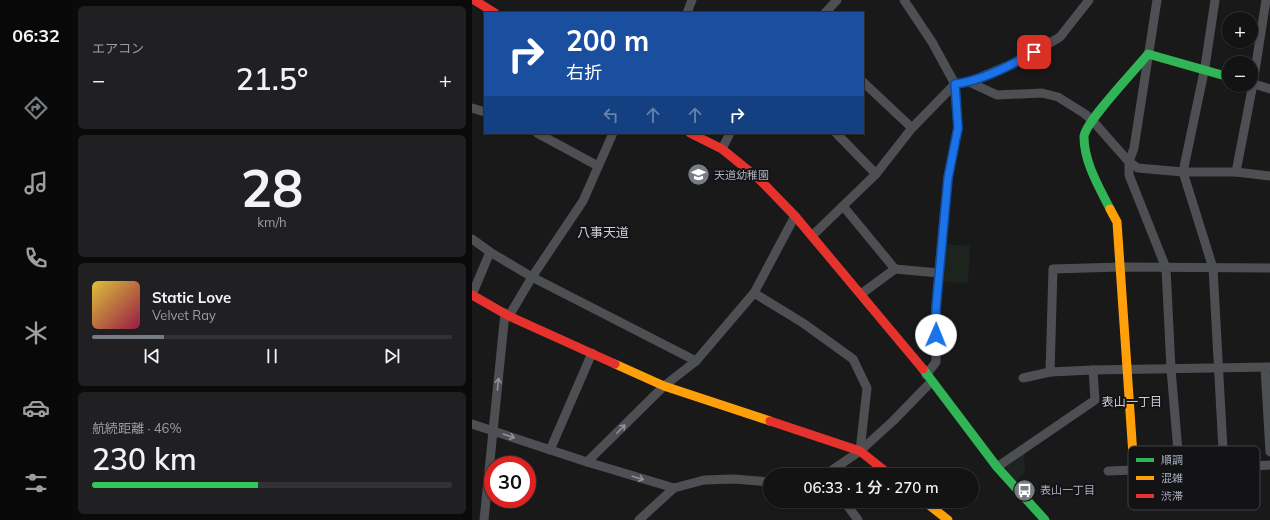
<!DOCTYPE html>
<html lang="ja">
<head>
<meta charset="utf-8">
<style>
	:root { --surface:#131314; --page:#202022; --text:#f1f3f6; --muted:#9d9ea0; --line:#323234; --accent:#777b83 }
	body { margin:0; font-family:Mulish,"Noto Sans JP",sans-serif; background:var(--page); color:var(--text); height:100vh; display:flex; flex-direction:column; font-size:15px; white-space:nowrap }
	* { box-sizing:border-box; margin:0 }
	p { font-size:13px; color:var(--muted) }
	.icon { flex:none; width:22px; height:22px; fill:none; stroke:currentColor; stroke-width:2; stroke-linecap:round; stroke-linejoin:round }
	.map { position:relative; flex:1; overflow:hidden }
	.drawer { display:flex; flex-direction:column; gap:6px; padding:6px; background:#0a0a0b; width:400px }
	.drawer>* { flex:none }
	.top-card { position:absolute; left:12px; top:12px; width:380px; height:122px; border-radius:0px; box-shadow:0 1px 3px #0004,0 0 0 1px var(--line); background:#1a4fa0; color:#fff; overflow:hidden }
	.buttons { position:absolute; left:750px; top:12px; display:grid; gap:8px }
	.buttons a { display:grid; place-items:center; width:36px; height:36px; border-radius:50%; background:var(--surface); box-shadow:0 1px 3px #0004,0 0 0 1px var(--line); font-size:20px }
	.speed { position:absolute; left:12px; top:456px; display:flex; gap:8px; font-size:20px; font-weight:700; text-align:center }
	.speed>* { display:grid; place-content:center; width:52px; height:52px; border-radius:50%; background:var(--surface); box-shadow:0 1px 3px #0004,0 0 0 1px var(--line); line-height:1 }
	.speed .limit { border:6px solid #d22; background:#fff; color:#111 }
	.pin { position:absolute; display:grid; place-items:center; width:34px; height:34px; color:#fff; margin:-17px; border-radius:8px; box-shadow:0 2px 6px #0006 }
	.me { position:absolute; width:44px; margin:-22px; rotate:1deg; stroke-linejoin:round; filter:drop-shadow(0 0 3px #0008) }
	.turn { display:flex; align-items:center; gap:14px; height:84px; padding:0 16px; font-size:18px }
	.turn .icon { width:52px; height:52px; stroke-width:2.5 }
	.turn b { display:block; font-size:28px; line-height:34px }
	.lanes { display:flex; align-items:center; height:38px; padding:0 16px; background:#0003; justify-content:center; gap:20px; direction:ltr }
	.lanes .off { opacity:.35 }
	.big { font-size:30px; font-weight:600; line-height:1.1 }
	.drawer .tile { flex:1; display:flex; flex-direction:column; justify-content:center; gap:6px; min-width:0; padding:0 14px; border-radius:6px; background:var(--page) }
	.drawer .dial { align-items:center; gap:0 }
	.dial b { font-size:52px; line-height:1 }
	.song { display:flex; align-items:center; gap:12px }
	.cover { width:48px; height:48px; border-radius:6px; background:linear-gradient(135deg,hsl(50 70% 55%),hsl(340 70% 35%)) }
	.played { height:4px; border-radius:2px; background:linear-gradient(90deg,var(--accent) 20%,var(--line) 20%) }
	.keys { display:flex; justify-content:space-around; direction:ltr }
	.heat { display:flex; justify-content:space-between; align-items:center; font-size:22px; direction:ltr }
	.charge { height:6px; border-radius:3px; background:linear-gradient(90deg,#34c759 46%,var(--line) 0) }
	.trip { position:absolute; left:291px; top:468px; width:216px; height:40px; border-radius:20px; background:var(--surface); box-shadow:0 1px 3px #0004,0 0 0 1px var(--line); font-weight:600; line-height:40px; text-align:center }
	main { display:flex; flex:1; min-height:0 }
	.tab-bar { display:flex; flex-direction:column; width:72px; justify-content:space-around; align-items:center; background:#080808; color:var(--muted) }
	.tab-bar .icon { width:28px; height:28px }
	.tab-bar .active { color:var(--accent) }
	.tab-bar b { font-size:18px; color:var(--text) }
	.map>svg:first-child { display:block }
	.green { fill:#1c241d }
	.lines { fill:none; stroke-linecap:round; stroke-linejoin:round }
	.street { stroke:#4d4f53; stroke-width:9 }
	.fast { stroke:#30b455; stroke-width:9 }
	.slow { stroke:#ff9f0a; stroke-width:9 }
	.jam { stroke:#e5322d; stroke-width:9 }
	.oneway { stroke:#8d939c }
	.route-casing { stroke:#114b97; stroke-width:10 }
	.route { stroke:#1a73e8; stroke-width:7 }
	.labels { text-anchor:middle; stroke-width:4; stroke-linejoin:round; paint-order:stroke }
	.poi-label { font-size:11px; fill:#a9b0bb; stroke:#131316; text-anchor:start }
	.neighbourhood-label { font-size:12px; fill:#cbcfd7; stroke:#131316 }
	.quarter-label { font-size:13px; fill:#cbcfd7; stroke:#131316 }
	.key { fill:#131316; stroke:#404248; stroke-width:1 }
	.key-label { font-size:11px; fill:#a9b0bb }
</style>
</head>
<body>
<main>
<nav class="tab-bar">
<b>06:32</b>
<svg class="icon active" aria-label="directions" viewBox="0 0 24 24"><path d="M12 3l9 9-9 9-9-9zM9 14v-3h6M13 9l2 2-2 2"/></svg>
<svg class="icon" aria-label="music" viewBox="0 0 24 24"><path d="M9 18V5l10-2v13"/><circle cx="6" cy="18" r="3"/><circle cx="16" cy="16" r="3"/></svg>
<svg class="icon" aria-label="phone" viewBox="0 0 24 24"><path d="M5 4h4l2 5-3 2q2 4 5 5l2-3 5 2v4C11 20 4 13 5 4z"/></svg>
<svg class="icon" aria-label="climate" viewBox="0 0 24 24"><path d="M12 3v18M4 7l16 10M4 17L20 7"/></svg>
<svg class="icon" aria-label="car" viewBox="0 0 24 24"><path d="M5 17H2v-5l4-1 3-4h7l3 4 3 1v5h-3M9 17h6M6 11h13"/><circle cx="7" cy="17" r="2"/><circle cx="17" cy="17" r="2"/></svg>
<svg class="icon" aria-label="filters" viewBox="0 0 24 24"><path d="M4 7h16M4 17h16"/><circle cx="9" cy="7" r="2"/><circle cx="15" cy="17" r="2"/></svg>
</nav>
<section class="drawer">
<div class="tile"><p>エアコン</p>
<div class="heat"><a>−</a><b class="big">21.5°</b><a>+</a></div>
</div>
<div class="tile dial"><b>28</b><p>km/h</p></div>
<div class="tile">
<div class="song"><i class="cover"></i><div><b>Static Love</b><p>Velvet Ray</p></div></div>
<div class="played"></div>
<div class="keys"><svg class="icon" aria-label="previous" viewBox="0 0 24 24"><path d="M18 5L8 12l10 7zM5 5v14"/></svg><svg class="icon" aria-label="pause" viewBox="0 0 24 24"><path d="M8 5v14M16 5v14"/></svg><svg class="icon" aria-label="next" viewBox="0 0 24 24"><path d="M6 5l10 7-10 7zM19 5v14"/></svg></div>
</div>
<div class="tile"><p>航続距離 · 46%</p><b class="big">230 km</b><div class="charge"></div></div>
</section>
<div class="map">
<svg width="798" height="520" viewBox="0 0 798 520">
	<rect width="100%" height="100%" fill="#19191a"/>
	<g class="green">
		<path d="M474,244L498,246L496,283L472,282Z"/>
		<path d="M552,452L553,472L543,482L530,467Z"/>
	</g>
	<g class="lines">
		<g class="street">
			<path d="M432,0L460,42L483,84L486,128L476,178L470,238L464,308V362L454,375"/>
			<path d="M685,0L662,148L657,162V175L694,268L699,369L708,475"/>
			<path d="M743,0L733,67L711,172L741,268L752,468"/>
			<path d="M215,13L220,0"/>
			<path d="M353,13L365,0"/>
			<path d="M391,82L440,128"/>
			<path d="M497,82L525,95L570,93L586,97L613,114L620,120L657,162L666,168L711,172H764L798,176"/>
			<path d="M779,83L798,89"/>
			<path d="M0,108L13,112"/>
			<path d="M65,133L126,166"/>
			<path d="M364,133L404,174"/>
			<path d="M250,149L258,133"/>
			<path d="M764,172L781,84L794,0"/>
			<path d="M371,206L423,269"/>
			<path d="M341,235L404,174L440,128L483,84L497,82L549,60L588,37L617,0"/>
			<path d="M0,239L18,252L60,277L224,361"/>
			<path d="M282,293L331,323L381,359L395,388L388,451"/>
			<path d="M389,294L423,269L467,273"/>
			<path d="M0,295L18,252"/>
			<path d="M37,316L60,277L111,201L141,133"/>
			<path d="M793,367L798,452"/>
			<path d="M578,372L581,269L649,267L798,268"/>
			<path d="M551,378L578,372L621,370L798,367"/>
			<path d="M0,424L115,462L192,386L224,361L282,293L323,216"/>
			<path d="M78,450L120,353"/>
			<path d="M115,462L202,488"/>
			<path d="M525,467L623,400L621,370"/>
			<path d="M636,471L662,470L708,475L752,468L798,465"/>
			<path d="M353,475L388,451L421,421L459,382"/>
			<path d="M372,501L386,520"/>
			<path d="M12,520L33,313"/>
			<path d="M167,520L202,488L232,480L262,479L298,482"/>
		</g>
		<g class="fast">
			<path d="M638,209C627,187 612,162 612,137C612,123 665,68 676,54L757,77"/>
			<path d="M451,369L525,467L573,520"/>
		</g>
		<g class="slow">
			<path d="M638,209L645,222L662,470"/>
			<path d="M143,364L192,386L298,421"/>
			<path d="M452,501L476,520"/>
		</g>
		<g class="jam">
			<path d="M2,0L23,13"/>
			<path d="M218,133L250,149L287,179L323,216L451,369"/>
			<path d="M0,295L37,316L143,364"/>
			<path d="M298,421L388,451L418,475"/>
		</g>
	</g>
	<defs><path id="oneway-shaft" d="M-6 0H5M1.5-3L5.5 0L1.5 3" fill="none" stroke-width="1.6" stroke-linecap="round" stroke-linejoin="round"/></defs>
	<g class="oneway">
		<use href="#oneway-shaft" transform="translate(26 384) rotate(-84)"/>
		<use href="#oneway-shaft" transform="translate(149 429) rotate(-45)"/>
		<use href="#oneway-shaft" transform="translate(37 436) rotate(19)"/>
		<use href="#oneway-shaft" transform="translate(166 478) rotate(17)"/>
	</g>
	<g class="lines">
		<defs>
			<path id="route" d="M464,335V308L476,178L486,128L483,84C508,81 540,65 562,52"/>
		</defs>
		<use href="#route" class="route-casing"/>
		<use href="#route" class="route"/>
	</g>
	<defs>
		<symbol id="school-disc" viewBox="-11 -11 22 22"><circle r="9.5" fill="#777b83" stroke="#131316"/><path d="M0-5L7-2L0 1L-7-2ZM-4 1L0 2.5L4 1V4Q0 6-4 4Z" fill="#fff"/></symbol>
		<symbol id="bus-disc" viewBox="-11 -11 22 22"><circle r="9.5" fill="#777b83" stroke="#131316"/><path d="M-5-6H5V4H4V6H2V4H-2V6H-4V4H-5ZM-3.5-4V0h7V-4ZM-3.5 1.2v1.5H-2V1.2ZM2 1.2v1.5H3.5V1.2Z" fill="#fff"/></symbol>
	</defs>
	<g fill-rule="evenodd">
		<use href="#school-disc" x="214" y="162" width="25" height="25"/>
		<use href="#bus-disc" x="540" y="478" width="25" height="25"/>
	</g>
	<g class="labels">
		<g class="poi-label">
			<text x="242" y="179">天道幼稚園</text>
			<text x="568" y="494">表山一丁目</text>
		</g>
		<g class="neighbourhood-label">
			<text x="660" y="406">表山一丁目</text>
		</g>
		<g class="quarter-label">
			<text x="131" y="237">八事天道</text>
		</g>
	</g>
	<rect x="656" y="446" width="132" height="64" rx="6" class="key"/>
	<rect x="664" y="458" width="18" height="4" fill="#30b455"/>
	<rect x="664" y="476" width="18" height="4" fill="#ff9f0a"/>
	<rect x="664" y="494" width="18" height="4" fill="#e5322d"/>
	<g class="key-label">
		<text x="689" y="464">順調</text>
		<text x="689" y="482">混雑</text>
		<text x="689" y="500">渋滞</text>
	</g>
</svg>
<div class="buttons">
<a>+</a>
<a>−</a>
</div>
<div class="speed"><div class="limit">30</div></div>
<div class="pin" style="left:562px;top:52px;background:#d93025"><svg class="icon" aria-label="arrive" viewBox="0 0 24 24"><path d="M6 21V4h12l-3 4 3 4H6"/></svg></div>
<svg class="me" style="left:464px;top:335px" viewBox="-20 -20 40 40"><circle r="19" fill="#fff"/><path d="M0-13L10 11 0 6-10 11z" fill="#1a73e8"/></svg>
<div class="trip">06:33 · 1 分 · 270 m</div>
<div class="top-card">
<div class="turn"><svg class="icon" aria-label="right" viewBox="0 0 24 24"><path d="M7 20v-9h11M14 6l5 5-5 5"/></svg><div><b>200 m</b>右折</div></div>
<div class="lanes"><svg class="icon off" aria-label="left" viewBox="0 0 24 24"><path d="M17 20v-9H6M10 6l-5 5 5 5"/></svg><svg class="icon off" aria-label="ahead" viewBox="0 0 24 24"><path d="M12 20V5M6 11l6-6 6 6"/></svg><svg class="icon off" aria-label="ahead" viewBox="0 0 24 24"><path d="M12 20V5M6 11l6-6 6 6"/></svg><svg class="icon" aria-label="right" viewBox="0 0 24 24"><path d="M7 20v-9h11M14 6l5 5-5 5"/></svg></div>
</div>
</div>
</main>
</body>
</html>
